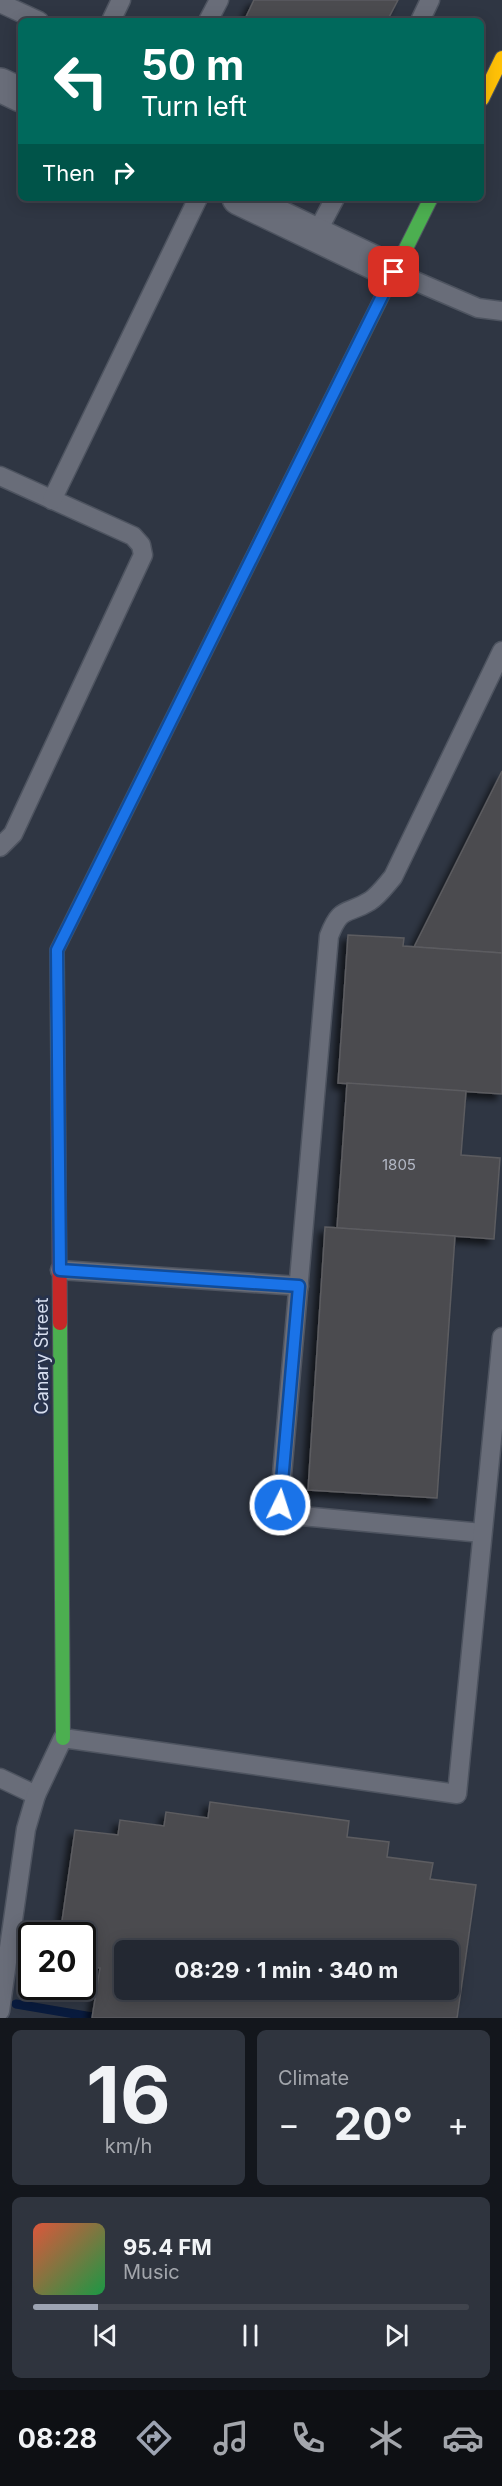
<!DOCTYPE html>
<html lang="en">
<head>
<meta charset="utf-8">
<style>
	:root { --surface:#232832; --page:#2f343e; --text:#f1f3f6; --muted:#a3a6ac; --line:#40444d; --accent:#9ca3b2 }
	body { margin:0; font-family:Inter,sans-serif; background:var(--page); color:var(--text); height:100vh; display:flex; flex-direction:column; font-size:22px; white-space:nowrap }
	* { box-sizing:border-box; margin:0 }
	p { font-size:20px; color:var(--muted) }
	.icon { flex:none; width:33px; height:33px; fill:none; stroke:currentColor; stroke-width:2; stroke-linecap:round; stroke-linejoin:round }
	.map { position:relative; height:2018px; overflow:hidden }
	.panel { display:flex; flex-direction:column; gap:12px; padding:12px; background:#13161c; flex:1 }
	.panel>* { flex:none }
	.hud { position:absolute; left:18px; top:18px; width:466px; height:183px; border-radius:9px; box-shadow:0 3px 15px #0003,0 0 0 2px var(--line); background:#00695c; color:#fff; overflow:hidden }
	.speed { position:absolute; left:18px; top:1922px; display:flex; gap:12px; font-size:30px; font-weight:700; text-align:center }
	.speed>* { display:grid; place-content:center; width:78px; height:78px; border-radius:50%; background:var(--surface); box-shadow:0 3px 15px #0003,0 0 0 2px var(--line); line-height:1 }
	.speed .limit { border:3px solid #111; border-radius:9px; background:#fff; color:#111 }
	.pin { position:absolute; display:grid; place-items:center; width:51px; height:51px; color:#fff; margin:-26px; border-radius:12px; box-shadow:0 3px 9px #0006 }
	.me { position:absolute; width:66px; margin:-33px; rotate:4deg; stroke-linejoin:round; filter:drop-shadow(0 0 4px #0008) }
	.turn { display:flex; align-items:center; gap:21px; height:126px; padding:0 24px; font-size:27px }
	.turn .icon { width:78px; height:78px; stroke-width:2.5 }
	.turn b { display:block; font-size:42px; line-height:51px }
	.then { display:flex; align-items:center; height:57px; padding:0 24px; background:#0003; gap:12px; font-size:22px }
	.big { font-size:45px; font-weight:700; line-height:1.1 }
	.panel .tile { flex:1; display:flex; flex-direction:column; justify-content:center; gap:9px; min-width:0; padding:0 21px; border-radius:9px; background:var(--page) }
	.panel .dial { align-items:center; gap:0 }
	.dial b { font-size:78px; line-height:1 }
	.song { display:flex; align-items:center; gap:18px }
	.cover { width:72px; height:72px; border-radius:9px; background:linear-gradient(135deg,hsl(10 70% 55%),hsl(140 70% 35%)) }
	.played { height:6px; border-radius:3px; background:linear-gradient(90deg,var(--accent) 15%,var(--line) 15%) }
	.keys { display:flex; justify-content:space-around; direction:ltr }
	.heat { display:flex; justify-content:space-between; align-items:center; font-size:33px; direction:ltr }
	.panel .tiles { flex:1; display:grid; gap:12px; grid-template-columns:1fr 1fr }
	.tile:last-child { grid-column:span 2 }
	.trip { position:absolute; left:114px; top:1940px; width:345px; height:60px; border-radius:9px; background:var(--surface); box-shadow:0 3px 15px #0003,0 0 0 2px var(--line); font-weight:700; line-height:60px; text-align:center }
	.tabs { display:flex; height:96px; justify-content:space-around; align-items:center; background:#0e1014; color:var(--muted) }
	.tabs .icon { width:42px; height:42px }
	.tabs .selected { color:var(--accent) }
	.tabs b { font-size:27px; color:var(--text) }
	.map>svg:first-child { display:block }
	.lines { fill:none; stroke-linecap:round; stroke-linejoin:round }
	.stream { stroke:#091b3e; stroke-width:9 }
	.building { fill:#4b4b4f; stroke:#5c5c60; stroke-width:1.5; fill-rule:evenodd; filter:url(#shadow) }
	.lane-casing { stroke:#4e5460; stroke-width:21 }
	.street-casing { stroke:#4e5460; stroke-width:36 }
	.fast-casing { stroke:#4e5460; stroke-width:16 }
	.slow-casing { stroke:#4e5460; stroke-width:16 }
	.jam-casing { stroke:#4e5460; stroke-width:16 }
	.lane { stroke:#696d79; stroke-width:18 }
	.street { stroke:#696d79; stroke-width:33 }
	.fast { stroke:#4caf50; stroke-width:14 }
	.slow { stroke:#ffc107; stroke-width:14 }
	.jam { stroke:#c62828; stroke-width:14 }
	.route-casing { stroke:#114b97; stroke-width:15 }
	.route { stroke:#1a73e8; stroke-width:10 }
	.labels { text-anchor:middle; stroke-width:6; stroke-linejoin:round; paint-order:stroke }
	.number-label { font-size:15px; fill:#b3b8c6 }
	.street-label { font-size:18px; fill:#d6ddee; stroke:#27324b }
</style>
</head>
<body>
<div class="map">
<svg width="502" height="2018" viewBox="0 0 502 2018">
	<defs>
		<filter id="shadow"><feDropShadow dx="-5.5" dy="5.5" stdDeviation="3" flood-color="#0009"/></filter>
	</defs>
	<rect width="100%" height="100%" fill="#2f3643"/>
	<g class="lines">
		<path class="stream" d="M16,2004L98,2018"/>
	</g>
	<g class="building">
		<path d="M254,0H398L387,21H244Z"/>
		<path d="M502,771V953L414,947Z"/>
		<path d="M348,935L404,938L403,946L502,953V1094L338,1083Z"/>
		<path d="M347,1083L466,1091L461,1155L500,1158L494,1239L337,1228Z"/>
		<path d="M325,1227L455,1236L437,1498L308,1490Z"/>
		<path d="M210,1802L349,1821L347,1837L389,1842L387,1857L433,1863L430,1879L476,1885L457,2018H92L100,1968L82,1965V1935H60L75,1830L118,1835L120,1820L164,1826L166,1812L208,1818ZM124,1950H448V1989H124Z"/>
	</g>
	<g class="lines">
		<defs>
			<g id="lane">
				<path d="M0,3L39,21"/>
				<path d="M111,21L121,0"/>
				<path d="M208,21L219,0"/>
				<path d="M420,21L430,0"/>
				<path d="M316,234L335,198"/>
				<path d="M394,272L478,308L502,311"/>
				<path d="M0,476L133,536L141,545L143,555L13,834L0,847"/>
				<path d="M52,500L198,198"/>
				<path d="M60,1270L299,1286"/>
				<path d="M482,1533L291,1515L280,1505V1498L329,936C341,905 346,916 370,901C379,895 386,885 393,877L502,651"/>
				<path d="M0,1778L36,1795"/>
				<path d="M0,2011L26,1829L36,1795L63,1738L457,1794L502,1337"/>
			</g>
			<g id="street">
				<path d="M0,85L21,95"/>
				<path d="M239,198L394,272"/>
			</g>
			<g id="fast">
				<path d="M230,602L431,198"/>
				<path d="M60,1323L63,1738"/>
			</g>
			<g id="slow">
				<path d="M482,99L502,58"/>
				<path d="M58,1063L57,950L230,602"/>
			</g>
			<path id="jam" d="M58,1063L60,1323"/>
		</defs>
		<use href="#lane" class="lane-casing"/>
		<use href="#street" class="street-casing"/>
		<use href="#fast" class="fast-casing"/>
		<use href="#slow" class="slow-casing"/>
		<use href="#jam" class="jam-casing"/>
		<use href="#lane" class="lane"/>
		<use href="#street" class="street"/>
		<use href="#fast" class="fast"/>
		<use href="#slow" class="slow"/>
		<use href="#jam" class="jam"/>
	</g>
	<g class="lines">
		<defs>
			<path id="route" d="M280,1505L299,1286L60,1270L57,950L394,272"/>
		</defs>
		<use href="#route" class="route-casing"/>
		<use href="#route" class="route"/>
	</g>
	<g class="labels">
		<g class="number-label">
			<text x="399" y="1170">1805</text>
		</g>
		<g class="street-label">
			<text transform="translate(42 1356) rotate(-90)" y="6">Canary Street</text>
		</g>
	</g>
</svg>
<div class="speed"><div class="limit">20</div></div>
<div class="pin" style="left:394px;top:272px;background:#d93025"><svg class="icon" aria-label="arrive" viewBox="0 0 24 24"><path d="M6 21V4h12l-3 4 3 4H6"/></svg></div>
<svg class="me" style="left:280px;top:1505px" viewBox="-20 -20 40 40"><circle r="17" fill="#1a73e8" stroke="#fff" stroke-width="3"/><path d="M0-11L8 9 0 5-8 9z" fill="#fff"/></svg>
<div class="trip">08:29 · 1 min · 340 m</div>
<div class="hud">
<div class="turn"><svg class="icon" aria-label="left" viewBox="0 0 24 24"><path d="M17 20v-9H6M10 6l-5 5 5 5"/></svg><div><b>50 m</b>Turn left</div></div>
<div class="then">Then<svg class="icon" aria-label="right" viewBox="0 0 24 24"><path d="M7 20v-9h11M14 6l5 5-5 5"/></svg></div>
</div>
</div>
<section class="panel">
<div class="tiles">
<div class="tile dial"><b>16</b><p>km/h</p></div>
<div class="tile"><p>Climate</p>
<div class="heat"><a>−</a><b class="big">20°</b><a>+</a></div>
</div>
<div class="tile">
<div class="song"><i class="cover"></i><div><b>95.4 FM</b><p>Music</p></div></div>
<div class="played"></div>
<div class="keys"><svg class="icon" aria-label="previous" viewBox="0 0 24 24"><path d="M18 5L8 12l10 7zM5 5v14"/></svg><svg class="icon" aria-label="pause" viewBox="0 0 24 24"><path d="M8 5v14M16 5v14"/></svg><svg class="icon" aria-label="next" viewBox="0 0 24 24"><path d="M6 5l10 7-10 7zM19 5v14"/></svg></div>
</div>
</div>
</section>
<nav class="tabs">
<b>08:28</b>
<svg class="icon selected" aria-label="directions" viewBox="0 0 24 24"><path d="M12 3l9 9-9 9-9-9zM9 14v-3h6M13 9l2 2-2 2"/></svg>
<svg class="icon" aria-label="music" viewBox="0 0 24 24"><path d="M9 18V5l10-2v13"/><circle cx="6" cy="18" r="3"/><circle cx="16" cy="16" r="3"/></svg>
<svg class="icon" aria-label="phone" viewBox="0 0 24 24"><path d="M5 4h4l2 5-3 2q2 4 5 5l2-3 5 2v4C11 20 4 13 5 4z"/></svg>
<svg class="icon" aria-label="climate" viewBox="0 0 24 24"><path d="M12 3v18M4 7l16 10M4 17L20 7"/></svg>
<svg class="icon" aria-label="car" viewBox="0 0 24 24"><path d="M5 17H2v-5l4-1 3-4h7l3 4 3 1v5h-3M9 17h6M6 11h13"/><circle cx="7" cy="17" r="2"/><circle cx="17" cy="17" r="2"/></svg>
</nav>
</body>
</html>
